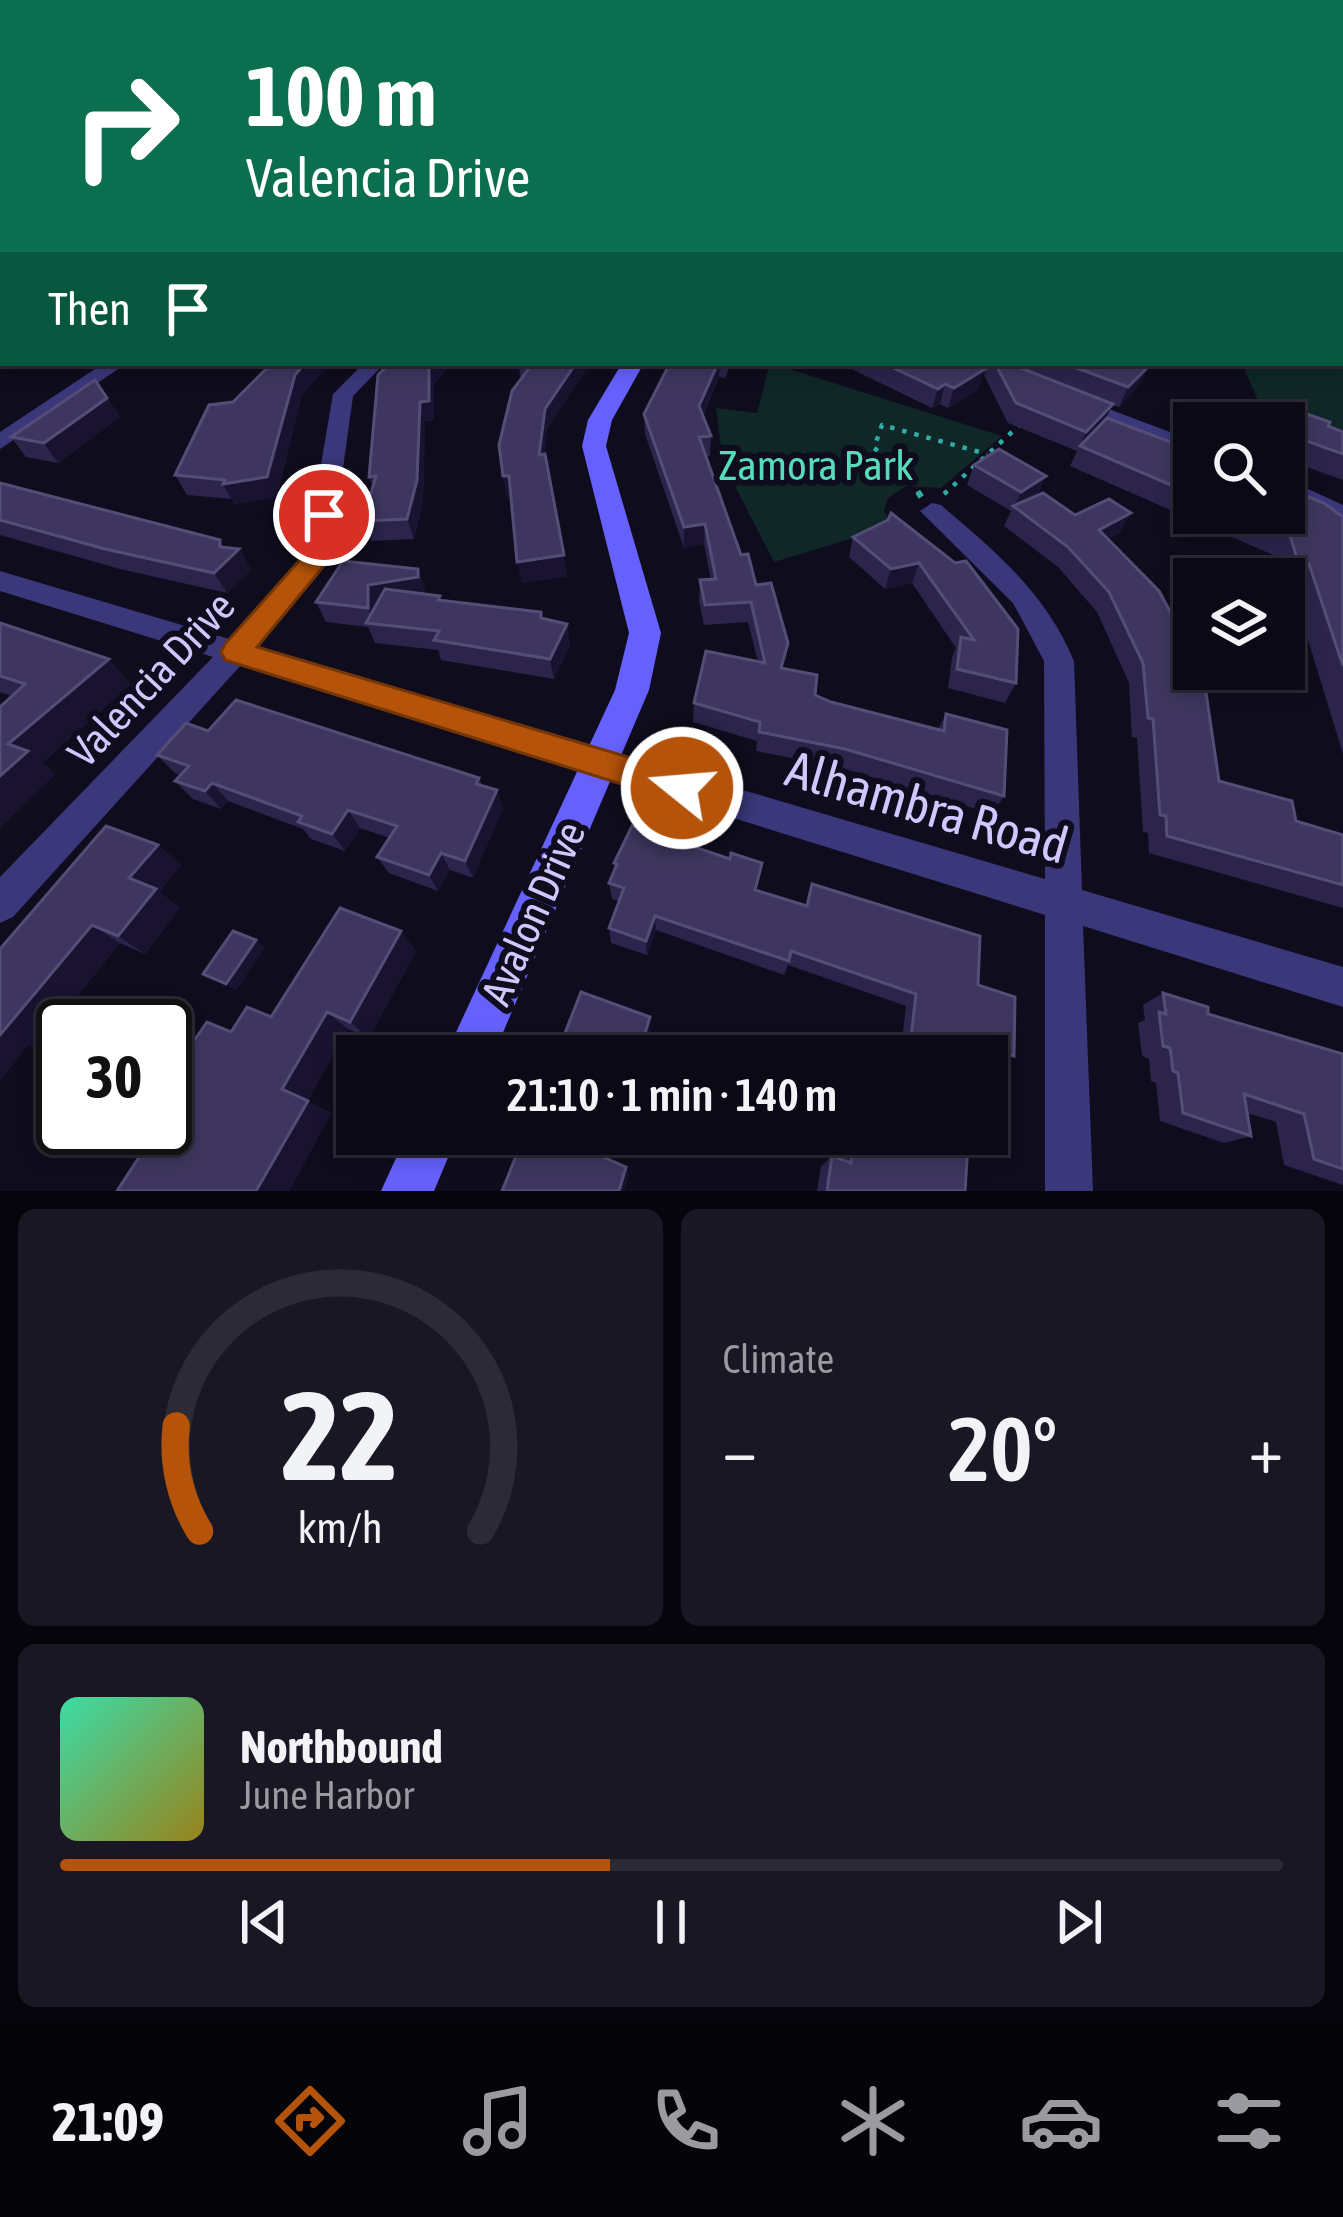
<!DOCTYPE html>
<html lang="en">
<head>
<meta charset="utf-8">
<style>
	:root { --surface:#0b0916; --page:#191723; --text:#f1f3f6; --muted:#9a9aa1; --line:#2b2a35; --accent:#b45309 }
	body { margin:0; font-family:"Asap Condensed",sans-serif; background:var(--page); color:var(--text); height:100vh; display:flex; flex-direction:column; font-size:45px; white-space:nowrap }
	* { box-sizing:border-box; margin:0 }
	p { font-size:39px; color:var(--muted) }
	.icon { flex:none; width:66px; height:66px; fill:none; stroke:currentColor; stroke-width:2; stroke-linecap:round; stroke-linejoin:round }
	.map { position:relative; height:1191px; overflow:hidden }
	.sheet { display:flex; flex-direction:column; gap:18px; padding:18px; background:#06050c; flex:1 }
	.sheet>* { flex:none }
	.hud { position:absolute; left:0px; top:0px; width:1344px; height:366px; box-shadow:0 6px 18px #0003,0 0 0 3px var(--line); background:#0b6e4f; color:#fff; overflow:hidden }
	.buttons { position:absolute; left:1173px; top:402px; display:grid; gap:24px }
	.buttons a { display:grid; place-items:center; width:132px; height:132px; border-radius:0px; background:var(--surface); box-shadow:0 6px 18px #0003,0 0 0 3px var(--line); font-size:60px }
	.speed { position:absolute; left:36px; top:999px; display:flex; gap:24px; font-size:60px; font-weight:700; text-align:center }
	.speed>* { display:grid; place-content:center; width:156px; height:156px; border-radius:50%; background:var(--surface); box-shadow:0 6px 18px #0003,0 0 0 3px var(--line); line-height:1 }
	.speed .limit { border:6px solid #111; border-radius:18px; background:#fff; color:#111 }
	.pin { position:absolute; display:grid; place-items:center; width:102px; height:102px; color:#fff; margin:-51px; border:6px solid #fff; border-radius:50%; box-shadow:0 3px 12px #0007 }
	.me { position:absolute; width:132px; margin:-66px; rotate:287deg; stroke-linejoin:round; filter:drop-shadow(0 0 9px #0008) }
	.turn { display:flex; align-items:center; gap:42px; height:252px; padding:0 48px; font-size:54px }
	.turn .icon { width:156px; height:156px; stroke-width:2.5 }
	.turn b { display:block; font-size:84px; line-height:102px }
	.then { display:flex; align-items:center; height:114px; padding:0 48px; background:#0003; gap:24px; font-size:45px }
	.big { font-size:90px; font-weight:600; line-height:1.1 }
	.sheet .tile { flex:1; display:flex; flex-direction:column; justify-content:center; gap:18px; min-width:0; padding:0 42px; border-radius:18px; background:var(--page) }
	.sheet .dial { align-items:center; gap:0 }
	.dial svg { height:312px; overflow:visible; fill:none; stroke:var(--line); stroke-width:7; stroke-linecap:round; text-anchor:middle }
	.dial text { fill:var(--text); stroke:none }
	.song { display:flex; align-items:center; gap:36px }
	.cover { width:144px; height:144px; border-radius:18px; background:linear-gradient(135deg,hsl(160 70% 55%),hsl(50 70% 35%)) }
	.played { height:12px; border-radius:6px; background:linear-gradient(90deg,var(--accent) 45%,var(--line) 45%) }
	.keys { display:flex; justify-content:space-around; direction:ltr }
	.heat { display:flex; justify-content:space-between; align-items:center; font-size:66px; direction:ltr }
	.sheet .tiles { flex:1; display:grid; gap:18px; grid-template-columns:1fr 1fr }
	.tile:last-child { grid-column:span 2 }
	.trip { position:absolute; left:336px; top:1035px; width:672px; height:120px; border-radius:0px; background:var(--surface); box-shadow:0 6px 18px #0003,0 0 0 3px var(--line); font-weight:600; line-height:120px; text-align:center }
	.dock { display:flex; height:192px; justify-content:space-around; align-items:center; background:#040409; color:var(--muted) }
	.dock .icon { width:84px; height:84px }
	.dock .on { color:var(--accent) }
	.dock b { font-size:54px; color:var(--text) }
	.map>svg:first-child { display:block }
	.green { fill:#0f2726 }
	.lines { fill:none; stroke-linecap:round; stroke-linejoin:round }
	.path-far1 { stroke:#2faca5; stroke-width:4.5; stroke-dasharray:4.5 8; stroke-linecap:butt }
	.path { stroke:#2faca5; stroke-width:6; stroke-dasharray:6 9; stroke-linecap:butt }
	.street { fill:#3a377b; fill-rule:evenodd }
	.secondary { fill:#6661fc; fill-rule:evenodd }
	.wall { fill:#2c244b }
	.shaded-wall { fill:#191330 }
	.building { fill:#3e365e; stroke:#544d77; stroke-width:3 }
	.route { fill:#b45309; stroke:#753606; stroke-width:3 }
	.labels { text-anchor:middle; stroke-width:12; stroke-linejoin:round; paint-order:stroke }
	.park-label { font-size:42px; fill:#57dcbb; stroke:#0f0c1d }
	.street-label { font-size:42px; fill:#cfc8fe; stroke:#0f0c1d }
	.near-street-label { font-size:51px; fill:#cfc8fe; stroke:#0f0c1d }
</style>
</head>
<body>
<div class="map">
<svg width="1343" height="1191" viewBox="0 0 1343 1191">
	<rect width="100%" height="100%" fill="#0f0c1d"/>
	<g class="green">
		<path d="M1341,254L1343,255V434L1259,403L1242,363H1341Z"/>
		<path d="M770,363L1002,436L941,488L906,486L888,498L884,511L893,526L774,562L723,463L716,408L757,413Z"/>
	</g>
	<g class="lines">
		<g class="path-far1">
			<path d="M944,494L1023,422"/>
			<path d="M920,495L906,471L874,448L882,425L987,454"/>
		</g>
		<path class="path" d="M918,492L922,498"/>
		<g class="street">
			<rect x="1341" y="233" width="2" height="8"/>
			<path d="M104,363H127L0,449V432Z"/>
			<path d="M364,363H385L353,396L331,555L256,647L1045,879L1044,661L1013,603L920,511L932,503L941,505C996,552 1046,593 1074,661L1082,890L1343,967V1007L1083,926L1093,1191H1045V915L241,665L13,917L0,923V877L213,657L0,591V571L229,639L306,552L333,394Z"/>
			<path d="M966,363H993L1032,381L1015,385Z"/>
			<path d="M1074,396L1194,441V456L1067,406L1064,402Z"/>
			<path d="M1284,478L1343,505V523L1284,494Z"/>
		</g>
		<g class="secondary">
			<path d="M622,363H644L612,420L606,446L661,633L649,690L493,1056H445L615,690L629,633L582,446L588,420Z"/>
			<path d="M407,1134H458L434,1191H381Z"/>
		</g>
	</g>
	<g class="wall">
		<path d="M330,363L302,394L277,497L234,504L232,499L187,495L175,475L233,402Z"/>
		<path d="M518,363H590L547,429L544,454L567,576L522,583L511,496L507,497L503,476L521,379Z"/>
		<path d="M670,363H731L725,378L719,377L703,416L711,436L710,456H705L741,555L756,585L783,668L815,695L831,702L938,729L946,714L1004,796L992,814L839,767L756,751L757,741L693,722L694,703L758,662L748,622L704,625L699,601L700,580H711L704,544L684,548L645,434L644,414Z"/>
		<path d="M839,363H971L979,389L948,408L940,404L932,408Z"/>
		<path d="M989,363H1144L1140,384L1119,407L1112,405L1105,420L1194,451V513H1284L1343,517V754L1291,584L1284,582V579H1280L1273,555L1070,466L1077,451L1008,423L984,375Z"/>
		<path d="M434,384V420L425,421L423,500L414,539L371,541L363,521L373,488L369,477Z"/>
		<path d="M107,398L120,417L58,463L26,457L11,437Z"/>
		<path d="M1304,413L1343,432V480L1284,459V442Z"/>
		<path d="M974,465L1075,515L1131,513L1119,533L1108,539L1219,781L1296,821L1343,835V908L1149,853L1148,833L1143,832L1137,738L1132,737L1129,683L1097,612L1058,567L1004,526L1011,511L967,485Z"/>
		<path d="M0,483L225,548L239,549L251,570L227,593L120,569L0,535Z"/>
		<path d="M888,520L1016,683L1005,703L948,688L952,657L956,648L912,583L885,589L849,557L853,537Z"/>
		<path d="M418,569L425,594L440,596L442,601L567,624L570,644L554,679L441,660L438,650L375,643L368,627L326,622L316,602Z"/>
		<path d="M0,623L131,684L42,763L55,774L0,828V707L12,696L0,692Z"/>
		<path d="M208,731L479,778L482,785L503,808L473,878L450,870L438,891L389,873L377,857L390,838L360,828L345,851L311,839L303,829L228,801L221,809L193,799L175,781L180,775L175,773L157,755Z"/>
		<path d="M158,845L181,865L159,892L180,908L145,954L120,943L35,1048L28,1045L0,1080V949Z"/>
		<path d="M614,863L756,890L805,906L812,884L978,985L1014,1056L1005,1062L1004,1095L989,1104L987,1103V1056H900L906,1006L788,965L784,975L656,930L647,955L611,943L609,928L619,901L612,899L609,883L615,870Z"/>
		<path d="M401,931L416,951L369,1038L348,1029L307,1101L331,1113L289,1191L271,1017Z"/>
		<path d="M1163,993L1208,1014L1343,1054V1185L1284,1165L1276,1122L1247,1113L1251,1136L1224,1143L1160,1121L1156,1083L1151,1081L1149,1059L1142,1056L1138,1023L1145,1020L1143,1005Z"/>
		<path d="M844,1134H939L965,1191H817L821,1166L832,1156L840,1159Z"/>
	</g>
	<g class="shaded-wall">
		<path d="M305,363H330L302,394L277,497L234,504L223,484L295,375Z"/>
		<path d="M430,363H453L434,384V420L425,421L423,500L414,539L407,519L420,402Z"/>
		<path d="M576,363H590L547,429L542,475L539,455L545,409Z"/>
		<path d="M718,363H720L719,377L698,426L699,406Z"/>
		<path d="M1150,365L1140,384L1119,407L1128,387Z"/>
		<path d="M985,369L979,389L948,408L954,388Z"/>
		<path d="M945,384L940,404L932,408L938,389Z"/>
		<path d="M107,398L120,417L58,463L44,443Z"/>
		<path d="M1113,404L1103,424L1080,446L1077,452L1086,432Z"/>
		<path d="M503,476H509L513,496L507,497Z"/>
		<path d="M1046,476L1037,496L1014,507L1021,492Z"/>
		<path d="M1131,513L1119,533L1087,550L1099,530Z"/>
		<path d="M705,524L704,544L684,548V527Z"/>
		<path d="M220,540L231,557L239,549L251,570L227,593L214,573Z"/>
		<path d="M564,555L567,576L522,583L517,562Z"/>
		<path d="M919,563L912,583L885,589L891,569Z"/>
		<path d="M418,569L425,589V597L375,624L368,608V585Z"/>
		<path d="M567,624L570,644L554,679L550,659Z"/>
		<path d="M109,659L131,684L42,763L55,774L0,828V776L8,744Z"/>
		<path d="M212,783L228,801L221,809L205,791Z"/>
		<path d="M497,790L503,808L473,878L465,861Z"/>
		<path d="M348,810L360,828L345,851L332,834Z"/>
		<path d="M158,845L181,865L159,892L180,908L145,954L118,936L129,878Z"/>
		<path d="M441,853L450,870L438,891L429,875Z"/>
		<path d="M655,916L656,930L647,955L646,941Z"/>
		<path d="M92,925L120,943L35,1048L28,1045L0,1080V1034Z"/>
		<path d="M401,931L416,951L369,1038L350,1022Z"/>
		<path d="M256,940L265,947L236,991L226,984Z"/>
		<path d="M327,1012L348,1029L307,1102L282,1089Z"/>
		<path d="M650,1017L651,1032L644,1056H638Z"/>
		<path d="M308,1101L331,1113L289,1191H256Z"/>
		<path d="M613,1134H619L609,1166L605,1158Z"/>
		<path d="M626,1167L629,1174L624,1191H619Z"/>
	</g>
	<g class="building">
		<path d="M272,363H305L295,375L267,477L223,484L225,480L175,475L209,405L233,402Z"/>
		<path d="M390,363H430L429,365V401L420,402L417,480L407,519L363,521L376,476L369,477L378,375Z"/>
		<path d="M533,363H576L545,409L539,455L545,454L564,555L517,562L509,476H503L499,445L512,391Z"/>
		<path d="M670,363H718L699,406L711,436L699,437L741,555L748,554L756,585L771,583L788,643L781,668L817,675L815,695L831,702L944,731L946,714L1007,730L1004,796L845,749L759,732L760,722L694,703L706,651L765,663L751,602L705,605L700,580L716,579L705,524L684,527L644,414Z"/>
		<path d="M883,363H971L985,369L954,388L945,384L938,389Z"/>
		<path d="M995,363H1008L1113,404L1086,432L1016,403Z"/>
		<path d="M1063,363H1144L1150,365L1128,387Z"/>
		<path d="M95,380L107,398L44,443L11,437Z"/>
		<path d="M1304,413L1330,422L1328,426L1343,432V454L1290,435Z"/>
		<path d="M1107,418L1194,451V495L1080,446Z"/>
		<path d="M999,449L1046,476L1021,492L974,465Z"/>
		<path d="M0,483L220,540V547L239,549L214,573L105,549L0,520Z"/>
		<path d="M1284,487L1324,503L1343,517V666L1309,564L1298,562L1290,535L1237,513H1284Z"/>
		<path d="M1043,493L1075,515L1109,499L1131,513L1099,530L1159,591L1194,656V669H1201L1203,672L1219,781L1292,801L1296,821L1343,835V885L1167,836L1166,816L1160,815L1153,719L1148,718L1143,663L1109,592L1068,547L1013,506Z"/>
		<path d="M891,513L955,563L966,561L1018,629L1016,683L957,669L961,637L974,640L919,563L891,569L853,537L888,520Z"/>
		<path d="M343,561L418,569V577L368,585V608L316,602Z"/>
		<path d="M385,589L440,596L438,600L541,612V618L567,624L550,659L434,640L439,631L366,623Z"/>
		<path d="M0,623L109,659L8,744L28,751L0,776V707L25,684L0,676Z"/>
		<path d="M236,700L479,778L476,784L497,790L465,861L441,853L429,875L377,857L397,826L348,810L332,834L298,822L302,816L212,783L205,791L175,781L189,766L157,755L186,723L208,731Z"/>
		<path d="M106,826L158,845L129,878L156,889L118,936L92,925L0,1035V949Z"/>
		<path d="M632,826L730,859L731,853L762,863L755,890L807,906L812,884L980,936L978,985L1015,997L1014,1056L1005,1053L1004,1095L987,1089V1056H939L910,1046L916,994L791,951L789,961L655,916L646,941L609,928L624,888L609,883L617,864L614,863Z"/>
		<path d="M340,908L401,931L350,1022L327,1012L282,1089L308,1101L256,1191H117L158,1128H165L167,1115L165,1114V1083L207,1022L231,1032L247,1007L271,1017Z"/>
		<path d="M233,931L256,940L226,984L203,974Z"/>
		<path d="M581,992L650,1017L638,1056H556Z"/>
		<path d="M1163,993L1208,1007V1014L1343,1054V1169L1314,1159L1304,1114L1244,1094L1251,1136L1183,1113L1178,1073L1173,1071L1170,1048L1163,1046L1159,1012L1166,1014Z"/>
		<path d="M525,1134H613L605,1158L626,1167L619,1191H502Z"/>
		<path d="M855,1134H939L968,1145L965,1191H827L832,1156L851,1163Z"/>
	</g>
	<linearGradient id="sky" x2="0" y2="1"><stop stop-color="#080710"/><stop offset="0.46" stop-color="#31344c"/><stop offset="1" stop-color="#31344c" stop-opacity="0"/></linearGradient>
	<rect width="1343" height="311" fill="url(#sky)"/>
	<path class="route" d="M324,507L337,515L327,562L257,647L682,773L694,777L699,788L694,799L682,803L225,660L221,652L225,644L306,553L312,515Z"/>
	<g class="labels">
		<g class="park-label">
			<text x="816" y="480">Zamora Park</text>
		</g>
		<g class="street-label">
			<text transform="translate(151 679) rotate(-47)" y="15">Valencia Drive</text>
			<text transform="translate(533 913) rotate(-66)" y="15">Avalon Drive</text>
		</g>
		<g class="near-street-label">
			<text transform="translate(927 807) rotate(16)" y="18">Alhambra Road</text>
		</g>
	</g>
</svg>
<div class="buttons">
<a><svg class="icon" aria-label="search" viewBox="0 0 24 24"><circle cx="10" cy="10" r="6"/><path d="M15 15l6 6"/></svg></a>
<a><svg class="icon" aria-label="layers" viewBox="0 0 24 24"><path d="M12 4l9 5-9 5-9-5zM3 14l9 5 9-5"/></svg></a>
</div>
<div class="speed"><div class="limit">30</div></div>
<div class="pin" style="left:324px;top:515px;background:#d93025"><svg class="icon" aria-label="arrive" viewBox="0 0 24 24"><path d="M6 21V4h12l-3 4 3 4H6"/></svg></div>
<svg class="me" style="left:682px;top:788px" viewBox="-20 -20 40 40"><circle r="17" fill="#b45309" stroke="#fff" stroke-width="3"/><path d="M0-11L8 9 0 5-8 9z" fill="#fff"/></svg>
<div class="trip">21:10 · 1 min · 140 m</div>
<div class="hud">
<div class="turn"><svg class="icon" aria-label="right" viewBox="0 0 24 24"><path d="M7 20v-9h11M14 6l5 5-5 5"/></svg><div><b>100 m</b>Valencia Drive</div></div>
<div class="then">Then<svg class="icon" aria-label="arrive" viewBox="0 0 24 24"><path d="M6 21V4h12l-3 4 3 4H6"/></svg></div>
</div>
</div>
<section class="sheet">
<div class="tiles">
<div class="tile dial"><svg viewBox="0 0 100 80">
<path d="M14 69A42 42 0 1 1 86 69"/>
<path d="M14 69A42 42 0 0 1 8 42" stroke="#b45309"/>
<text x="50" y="56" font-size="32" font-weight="700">22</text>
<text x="50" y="72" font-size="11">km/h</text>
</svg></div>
<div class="tile"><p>Climate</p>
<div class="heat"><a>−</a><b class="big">20°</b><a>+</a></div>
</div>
<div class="tile">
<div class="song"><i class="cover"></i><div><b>Northbound</b><p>June Harbor</p></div></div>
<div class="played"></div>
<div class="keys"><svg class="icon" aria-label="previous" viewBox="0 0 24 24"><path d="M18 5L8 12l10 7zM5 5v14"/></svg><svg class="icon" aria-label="pause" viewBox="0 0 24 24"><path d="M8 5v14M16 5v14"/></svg><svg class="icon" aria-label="next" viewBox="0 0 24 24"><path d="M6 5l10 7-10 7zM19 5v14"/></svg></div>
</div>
</div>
</section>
<nav class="dock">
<b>21:09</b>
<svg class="icon on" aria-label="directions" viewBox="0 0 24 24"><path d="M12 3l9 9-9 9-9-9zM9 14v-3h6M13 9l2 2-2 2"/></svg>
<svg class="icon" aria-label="music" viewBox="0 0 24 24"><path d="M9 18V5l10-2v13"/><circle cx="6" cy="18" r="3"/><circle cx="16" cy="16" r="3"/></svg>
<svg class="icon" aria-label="phone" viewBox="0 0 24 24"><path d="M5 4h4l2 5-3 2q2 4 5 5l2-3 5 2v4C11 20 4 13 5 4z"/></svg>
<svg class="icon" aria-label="climate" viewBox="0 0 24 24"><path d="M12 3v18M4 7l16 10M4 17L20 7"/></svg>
<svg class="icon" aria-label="car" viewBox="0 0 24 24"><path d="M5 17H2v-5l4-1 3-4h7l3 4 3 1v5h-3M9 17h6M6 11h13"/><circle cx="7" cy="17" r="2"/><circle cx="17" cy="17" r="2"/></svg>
<svg class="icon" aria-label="filters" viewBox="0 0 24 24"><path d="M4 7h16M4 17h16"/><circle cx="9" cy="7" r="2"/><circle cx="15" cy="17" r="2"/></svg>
</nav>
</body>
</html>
